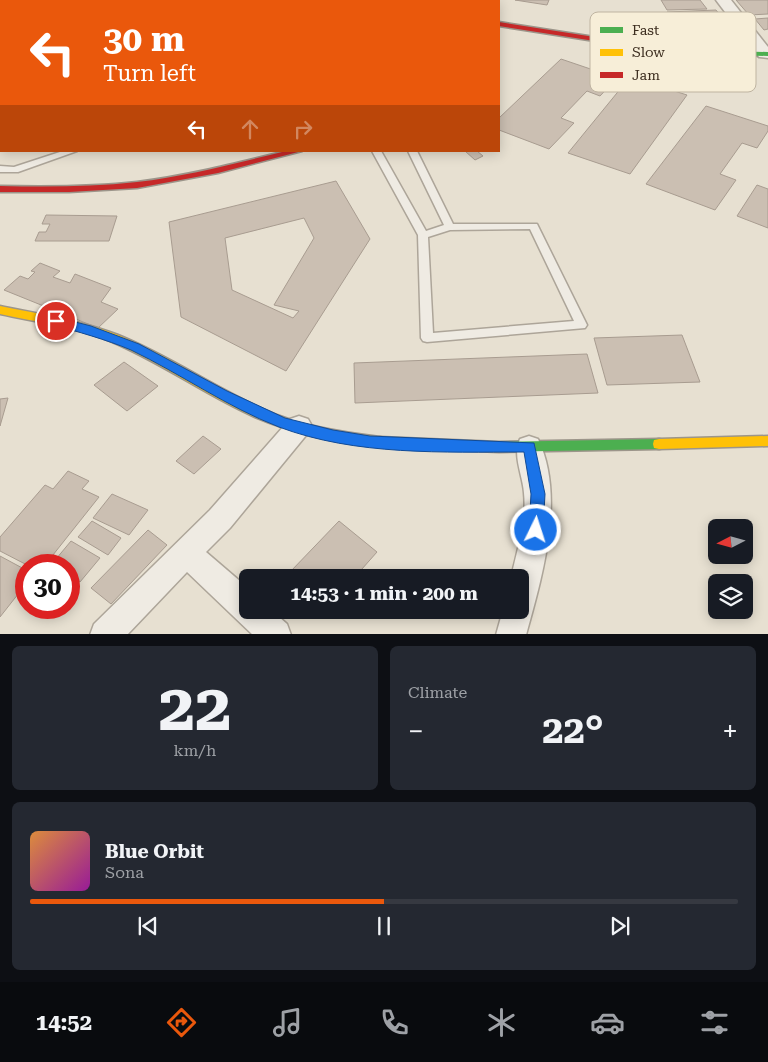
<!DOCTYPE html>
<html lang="en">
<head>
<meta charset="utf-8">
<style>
	:root { --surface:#171b24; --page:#242831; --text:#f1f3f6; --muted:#9ea1a6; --line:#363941; --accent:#ea580c }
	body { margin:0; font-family:"Roboto Serif",serif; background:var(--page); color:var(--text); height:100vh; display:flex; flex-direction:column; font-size:19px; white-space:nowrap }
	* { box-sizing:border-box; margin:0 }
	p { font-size:16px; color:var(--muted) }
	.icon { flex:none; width:28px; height:28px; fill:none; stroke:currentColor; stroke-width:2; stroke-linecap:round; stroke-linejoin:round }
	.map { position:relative; height:634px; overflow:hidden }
	.panel { display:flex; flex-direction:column; gap:12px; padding:12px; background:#0d0f14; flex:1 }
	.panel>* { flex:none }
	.hud { position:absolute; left:0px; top:0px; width:500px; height:152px; box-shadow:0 2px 12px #0003; background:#ea580c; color:#fff; overflow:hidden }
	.needle { width:32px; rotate:264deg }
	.controls { position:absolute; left:708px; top:519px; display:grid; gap:10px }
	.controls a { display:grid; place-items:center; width:45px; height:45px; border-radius:8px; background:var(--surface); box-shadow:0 2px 12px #0003; font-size:25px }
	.speed { position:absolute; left:15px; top:554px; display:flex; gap:10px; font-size:25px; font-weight:700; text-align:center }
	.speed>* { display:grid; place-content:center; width:65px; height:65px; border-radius:50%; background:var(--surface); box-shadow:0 2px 12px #0003; line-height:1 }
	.speed .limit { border:8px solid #d22; background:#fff; color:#111 }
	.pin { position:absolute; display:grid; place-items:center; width:42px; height:42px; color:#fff; margin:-21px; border:2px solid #fff; border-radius:50%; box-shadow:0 1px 5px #0007 }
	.me { position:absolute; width:55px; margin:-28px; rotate:4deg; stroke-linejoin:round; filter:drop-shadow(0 0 4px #0008) }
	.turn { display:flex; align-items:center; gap:18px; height:105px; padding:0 20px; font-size:22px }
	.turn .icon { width:65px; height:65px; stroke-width:2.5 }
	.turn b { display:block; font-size:35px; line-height:42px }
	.lanes { display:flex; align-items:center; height:48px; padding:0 20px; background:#0003; justify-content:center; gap:25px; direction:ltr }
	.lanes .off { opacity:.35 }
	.big { font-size:38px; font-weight:700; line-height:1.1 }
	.panel .widget { flex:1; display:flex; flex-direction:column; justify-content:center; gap:8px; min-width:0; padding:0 18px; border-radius:8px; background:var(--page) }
	.panel .dial { align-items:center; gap:0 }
	.dial b { font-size:65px; line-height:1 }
	.song { display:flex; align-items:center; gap:15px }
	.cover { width:60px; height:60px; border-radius:8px; background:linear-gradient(135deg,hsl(30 70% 55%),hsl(300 70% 35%)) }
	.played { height:5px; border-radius:2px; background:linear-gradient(90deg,var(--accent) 50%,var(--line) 50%) }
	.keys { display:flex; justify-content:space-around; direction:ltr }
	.heat { display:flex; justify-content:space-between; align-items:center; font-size:28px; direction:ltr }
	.panel .tiles { flex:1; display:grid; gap:12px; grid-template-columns:1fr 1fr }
	.widget:last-child { grid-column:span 2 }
	.trip { position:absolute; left:239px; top:569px; width:290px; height:50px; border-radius:8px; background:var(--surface); box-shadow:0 2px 12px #0003; font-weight:700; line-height:50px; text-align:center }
	.dock { display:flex; height:80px; justify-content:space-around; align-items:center; background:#090b0e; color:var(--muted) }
	.dock .icon { width:35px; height:35px }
	.dock .selected { color:var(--accent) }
	.dock b { font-size:22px; color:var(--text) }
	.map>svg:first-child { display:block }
	.building { fill:#cbbfb2; stroke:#a89c90; fill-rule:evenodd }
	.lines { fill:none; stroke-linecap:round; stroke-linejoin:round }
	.lane-casing { stroke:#ada599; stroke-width:3 }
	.street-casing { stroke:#ada599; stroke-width:3 }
	.fast-casing { stroke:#9c958a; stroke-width:3 }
	.slow-casing { stroke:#9c958a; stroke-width:3 }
	.jam-casing { stroke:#9c958a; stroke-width:3 }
	.lane { fill:#efebe3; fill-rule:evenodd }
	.street { fill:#efebe3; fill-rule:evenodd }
	.fast { fill:#4caf50; fill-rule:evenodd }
	.slow { fill:#ffc107; fill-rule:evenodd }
	.jam { fill:#c62828; fill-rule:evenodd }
	.route { fill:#1a73e8; stroke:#114b97 }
	.key { fill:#f7eed8; stroke:#bfb4a1; stroke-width:1 }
	.key-label { font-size:14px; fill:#3d2e20 }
</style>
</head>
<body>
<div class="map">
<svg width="768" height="635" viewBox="0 0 768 635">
	<rect width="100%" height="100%" fill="#e7e0d1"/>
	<g class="building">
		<path d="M515,0H549L547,5Z"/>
		<path d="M661,0H700L707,9L667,10Z"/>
		<path d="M736,0H768V14L749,15Z"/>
		<path d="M716,10L723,19L673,21L667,12Z"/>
		<path d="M768,18V29L764,30L755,19Z"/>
		<path d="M561,59L617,78L600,96L587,91L561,118L574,123L549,149L499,130V118Z"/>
		<path d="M630,77L687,95L630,174L568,153Z"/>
		<path d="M706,106L768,126V131L757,148L742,143L720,174L736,180L715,210L646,184Z"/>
		<path d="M465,151H477L483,156L475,160Z"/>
		<path d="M336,181L370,239L286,371L181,317L169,222ZM304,218L314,238L274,305L299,311L293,318L232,290L225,238Z"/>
		<path d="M757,185L768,189V228L737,216Z"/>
		<path d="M46,215L117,216L109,241H35L39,232H46L50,224H42Z"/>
		<path d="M40,263L60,271L53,277L70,283L75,274L111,288L101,302L118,309L98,328L4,290L20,276L28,279L35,272L31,271Z"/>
		<path d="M682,335L700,382L607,385L594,338Z"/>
		<path d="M587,354L598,393L355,403L354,363Z"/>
		<path d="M124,362L158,386L127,411L94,385Z"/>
		<path d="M8,398L0,426V399Z"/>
		<path d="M203,436L221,449L194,474L176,461Z"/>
		<path d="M68,471L89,481L82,489L99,497L45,565H27L0,551V537L45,485L53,489Z"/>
		<path d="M112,494L148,510L129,535L93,518Z"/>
		<path d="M92,521L121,538L108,555L78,537Z"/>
		<path d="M339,521L377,552L354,578H299L291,571Z"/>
		<path d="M148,530L167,545L111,604L91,588Z"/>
		<path d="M71,541L100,558L80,582L69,575V565H51Z"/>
		<path d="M0,556L26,570V584L0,617Z"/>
	</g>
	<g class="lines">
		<defs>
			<g id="lane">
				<rect x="0" y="55" width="1" height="4"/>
				<path d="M63,151H77L18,172H0V166L14,167Z"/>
				<path d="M372,151H381L426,231L444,225L408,151H417L453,224H537L587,325L585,328L427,342L423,341L421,338L418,235ZM530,229L574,321L433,333L428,237L450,230Z"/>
			</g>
			<g id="street">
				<path d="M716,0H731L768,47V58L759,57Z"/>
				<path d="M299,416L308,419L312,426L308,433L230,528L206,552L248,588V610H271L287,624L291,635H253L187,572L127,635H90L94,624L210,510L290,419Z"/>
				<path d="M529,436L538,439C566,497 542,577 526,635H496L503,610H520V578H511C517,550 527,521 524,493C523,476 512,455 520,439Z"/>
			</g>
			<g id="fast">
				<path d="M380,0H393L394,1H381Z"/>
				<path d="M696,50L768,52V56L699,54L695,52Z"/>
				<path d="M380,437L499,442L659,439L664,440L665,444L664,448L659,449L499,452L380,447L375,446L374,442L375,438Z"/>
			</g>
			<g id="slow">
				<path d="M0,306C39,314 80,320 118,335C168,355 213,387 263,409C300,426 340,432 380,437L385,438L386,442L385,446L380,447C337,443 295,434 255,417C205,395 161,362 110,341C76,327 37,322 0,314Z"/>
				<path d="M768,436V446L659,449L654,448L653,444L654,440L659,439Z"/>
			</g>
			<g id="jam">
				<path d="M499,22L633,43L699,50L703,52L699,54L633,47L499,26Z"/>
				<path d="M286,151H302L218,173L137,188L69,192H0V186C46,187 92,187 137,182C187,176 237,163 286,151Z"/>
			</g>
		</defs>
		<use href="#lane" class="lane-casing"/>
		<use href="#street" class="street-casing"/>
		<use href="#fast" class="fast-casing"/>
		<use href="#slow" class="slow-casing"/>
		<use href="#jam" class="jam-casing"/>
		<use href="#lane" class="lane"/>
		<use href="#street" class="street"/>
		<use href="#fast" class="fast"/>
		<use href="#slow" class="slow"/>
		<use href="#jam" class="jam"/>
	</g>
	<path class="route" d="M56,317L91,326L139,344L227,391L285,418L333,430L370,436L534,443L545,494L543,530L541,535L536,537L531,535L529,530L531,494L524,452C444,452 356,456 279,427C227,407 181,374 131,350C105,339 78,332 51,324L50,321Z"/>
	<rect x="590" y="12" width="166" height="80" rx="8" class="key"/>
	<rect x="600" y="27" width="23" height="6" fill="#4caf50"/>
	<rect x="600" y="49" width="23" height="7" fill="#ffc107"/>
	<rect x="600" y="72" width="23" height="6" fill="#c62828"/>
	<g class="key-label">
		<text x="632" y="35">Fast</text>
		<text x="632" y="57">Slow</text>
		<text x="632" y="80">Jam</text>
	</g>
</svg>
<div class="controls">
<a><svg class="needle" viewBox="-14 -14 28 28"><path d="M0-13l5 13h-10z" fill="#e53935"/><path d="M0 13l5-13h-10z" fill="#9ea1a6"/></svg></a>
<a><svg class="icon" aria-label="layers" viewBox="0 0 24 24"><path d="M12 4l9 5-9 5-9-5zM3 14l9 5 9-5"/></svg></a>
</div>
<div class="speed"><div class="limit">30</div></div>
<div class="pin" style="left:56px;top:321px;background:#d93025"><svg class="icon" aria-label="arrive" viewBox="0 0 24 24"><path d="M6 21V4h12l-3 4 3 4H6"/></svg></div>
<svg class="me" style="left:536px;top:530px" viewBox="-20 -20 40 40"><circle r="17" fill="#1a73e8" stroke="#fff" stroke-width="3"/><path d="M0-11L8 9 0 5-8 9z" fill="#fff"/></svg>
<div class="trip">14:53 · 1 min · 200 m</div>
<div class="hud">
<div class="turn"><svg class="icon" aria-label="left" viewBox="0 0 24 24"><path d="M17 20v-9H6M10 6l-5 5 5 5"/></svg><div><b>30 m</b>Turn left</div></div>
<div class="lanes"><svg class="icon" aria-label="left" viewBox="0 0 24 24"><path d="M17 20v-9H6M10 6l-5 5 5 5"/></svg><svg class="icon off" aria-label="ahead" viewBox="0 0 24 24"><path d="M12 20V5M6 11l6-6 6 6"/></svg><svg class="icon off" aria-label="right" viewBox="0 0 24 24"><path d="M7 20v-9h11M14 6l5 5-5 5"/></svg></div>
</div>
</div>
<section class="panel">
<div class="tiles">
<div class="widget dial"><b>22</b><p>km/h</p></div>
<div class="widget"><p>Climate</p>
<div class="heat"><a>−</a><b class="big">22°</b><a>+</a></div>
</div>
<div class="widget">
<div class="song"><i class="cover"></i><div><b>Blue Orbit</b><p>Sona</p></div></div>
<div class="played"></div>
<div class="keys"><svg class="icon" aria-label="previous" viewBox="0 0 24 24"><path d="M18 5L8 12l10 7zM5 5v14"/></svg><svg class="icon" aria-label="pause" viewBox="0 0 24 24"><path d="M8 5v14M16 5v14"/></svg><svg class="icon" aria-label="next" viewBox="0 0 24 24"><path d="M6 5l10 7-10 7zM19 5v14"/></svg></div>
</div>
</div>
</section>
<nav class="dock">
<b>14:52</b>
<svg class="icon selected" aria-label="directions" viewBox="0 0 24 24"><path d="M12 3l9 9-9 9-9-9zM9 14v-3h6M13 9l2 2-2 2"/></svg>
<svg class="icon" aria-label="music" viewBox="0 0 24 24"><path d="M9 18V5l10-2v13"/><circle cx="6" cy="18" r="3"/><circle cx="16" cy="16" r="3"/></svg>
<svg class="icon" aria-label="phone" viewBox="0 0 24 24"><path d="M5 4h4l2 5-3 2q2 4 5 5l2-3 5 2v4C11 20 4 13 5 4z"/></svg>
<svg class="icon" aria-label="climate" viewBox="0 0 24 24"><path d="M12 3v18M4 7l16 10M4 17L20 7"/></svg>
<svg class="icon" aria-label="car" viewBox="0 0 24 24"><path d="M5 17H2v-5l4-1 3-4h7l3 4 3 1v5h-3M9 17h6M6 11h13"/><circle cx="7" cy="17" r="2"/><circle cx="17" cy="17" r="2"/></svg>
<svg class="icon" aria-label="filters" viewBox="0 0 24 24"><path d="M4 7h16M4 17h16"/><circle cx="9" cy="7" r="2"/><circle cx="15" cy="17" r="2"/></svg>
</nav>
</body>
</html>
